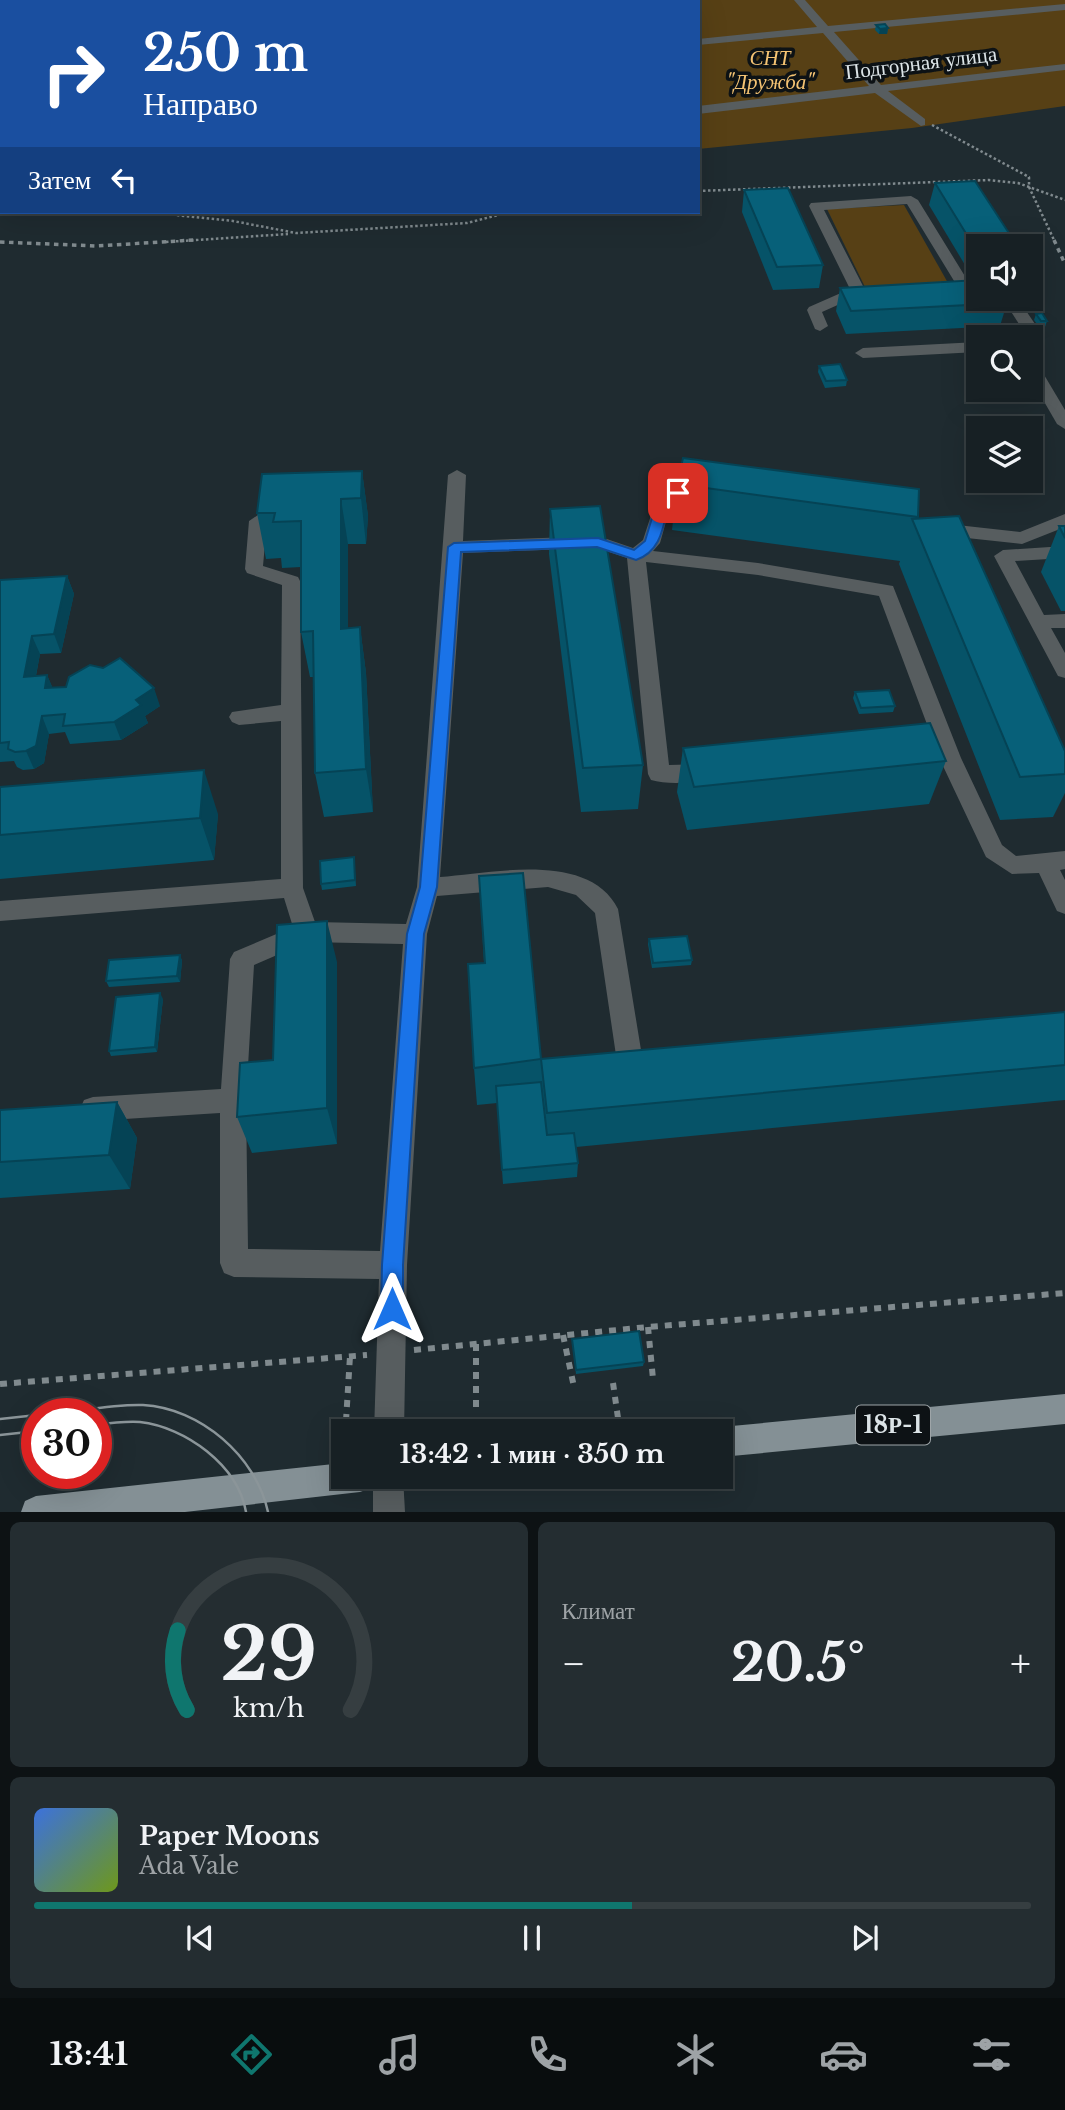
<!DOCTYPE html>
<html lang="ru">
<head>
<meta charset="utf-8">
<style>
	:root { --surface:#172024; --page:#242d31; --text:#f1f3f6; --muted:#9ea3a6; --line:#363e41; --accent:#0f766e }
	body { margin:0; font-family:"Libre Baskerville",serif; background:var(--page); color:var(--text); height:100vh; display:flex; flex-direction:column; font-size:26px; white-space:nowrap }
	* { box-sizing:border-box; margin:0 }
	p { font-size:23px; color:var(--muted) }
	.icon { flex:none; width:38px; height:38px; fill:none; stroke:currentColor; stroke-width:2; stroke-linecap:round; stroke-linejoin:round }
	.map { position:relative; height:1512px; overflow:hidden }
	.details { display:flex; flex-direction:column; gap:10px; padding:10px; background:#0d1214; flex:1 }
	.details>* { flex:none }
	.guide { position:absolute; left:0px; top:0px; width:700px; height:214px; box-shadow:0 7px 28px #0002,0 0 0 2px var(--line); background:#1a4fa0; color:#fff; overflow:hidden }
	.buttons { position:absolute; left:966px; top:234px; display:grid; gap:14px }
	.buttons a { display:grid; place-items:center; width:77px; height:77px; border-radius:0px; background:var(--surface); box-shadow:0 7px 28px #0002,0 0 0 2px var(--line); font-size:35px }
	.speed { position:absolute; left:21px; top:1398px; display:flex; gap:14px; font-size:35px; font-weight:700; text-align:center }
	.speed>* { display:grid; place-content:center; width:91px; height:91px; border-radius:50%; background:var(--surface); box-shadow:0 7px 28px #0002,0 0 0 2px var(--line); line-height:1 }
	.speed .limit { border:10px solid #d22; background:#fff; color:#111 }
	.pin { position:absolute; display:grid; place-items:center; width:60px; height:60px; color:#fff; margin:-30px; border-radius:14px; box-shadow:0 4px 10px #0006 }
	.me { position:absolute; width:77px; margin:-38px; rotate:0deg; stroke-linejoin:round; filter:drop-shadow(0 0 5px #0008) }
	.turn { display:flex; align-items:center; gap:24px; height:147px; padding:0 28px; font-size:32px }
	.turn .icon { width:91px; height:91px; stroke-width:2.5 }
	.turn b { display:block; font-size:49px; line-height:60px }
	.then { display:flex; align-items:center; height:66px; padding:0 28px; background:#0003; gap:14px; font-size:26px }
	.big { font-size:52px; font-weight:700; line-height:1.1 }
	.details .tile { flex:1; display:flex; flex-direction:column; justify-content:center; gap:10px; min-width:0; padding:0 24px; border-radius:10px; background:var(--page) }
	.details .dial { align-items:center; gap:0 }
	.dial svg { height:182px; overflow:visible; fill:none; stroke:var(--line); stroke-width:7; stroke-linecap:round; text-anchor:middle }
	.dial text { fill:var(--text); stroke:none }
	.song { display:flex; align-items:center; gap:21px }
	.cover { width:84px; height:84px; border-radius:10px; background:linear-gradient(135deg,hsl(220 70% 55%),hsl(80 70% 35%)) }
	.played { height:7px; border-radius:4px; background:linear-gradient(90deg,var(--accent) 60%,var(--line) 60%) }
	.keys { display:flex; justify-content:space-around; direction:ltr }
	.heat { display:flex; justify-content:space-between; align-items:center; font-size:38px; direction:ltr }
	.details .tiles { flex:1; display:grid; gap:10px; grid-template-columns:1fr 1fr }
	.tile:last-child { grid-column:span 2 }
	.trip { position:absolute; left:331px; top:1419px; width:402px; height:70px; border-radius:0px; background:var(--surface); box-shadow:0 7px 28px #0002,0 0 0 2px var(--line); font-weight:700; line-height:70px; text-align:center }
	.tabs { display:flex; height:112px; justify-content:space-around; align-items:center; background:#090d0e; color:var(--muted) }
	.tabs .icon { width:49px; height:49px }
	.tabs .active { color:var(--accent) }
	.tabs b { font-size:32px; color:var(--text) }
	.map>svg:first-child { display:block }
	.green { fill:#574015 }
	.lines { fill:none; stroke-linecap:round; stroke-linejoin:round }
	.path-far2 { stroke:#808a8e; stroke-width:2.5; stroke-dasharray:2.5 2.5; stroke-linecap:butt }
	.path-far1 { stroke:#808a8e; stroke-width:3.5; stroke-dasharray:4.5 4.5; stroke-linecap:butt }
	.path { stroke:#808a8e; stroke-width:6; stroke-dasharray:7 7; stroke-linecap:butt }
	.minor { fill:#575d5f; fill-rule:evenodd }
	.major { fill:#849095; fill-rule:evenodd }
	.tram { stroke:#8b9599; stroke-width:2.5 }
	.wall { fill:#065368 }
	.shaded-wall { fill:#054355 }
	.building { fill:#076079; stroke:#054355; stroke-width:2 }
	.route { fill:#1a73e8; stroke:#114b97; stroke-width:2 }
	.labels { text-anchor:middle; stroke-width:7; stroke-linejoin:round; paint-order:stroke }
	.far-park-label { font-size:21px; font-style:italic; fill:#f4c373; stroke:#0d1215 }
	.far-street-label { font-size:21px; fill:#dce4e7; stroke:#0d1215 }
	.shield { fill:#0d1215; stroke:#9ea5a8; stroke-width:2 }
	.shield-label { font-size:23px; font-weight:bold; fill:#dce4e7 }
</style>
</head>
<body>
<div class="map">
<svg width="1065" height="1512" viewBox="0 0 1065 1512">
	<rect width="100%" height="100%" fill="#1f2b30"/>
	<g class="green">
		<path d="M0,0H1065V106L912,128L698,149V2H2V212H57L0,216Z"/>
		<path d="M904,205L948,283L865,287L827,209Z"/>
	</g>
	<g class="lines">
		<g class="path-far2">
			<path d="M932,125L1029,177V187L1055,242"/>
			<path d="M698,191L989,180L1018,183L1065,200"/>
			<path d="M147,212L233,221L296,233L467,223L510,212"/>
			<path d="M166,242L288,234"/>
		</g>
		<g class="path-far1">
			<path d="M1054,240L1065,264"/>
			<path d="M0,242L96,246L194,240"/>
		</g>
		<g class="path">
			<path d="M648,1327L653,1379"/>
			<path d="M563,1335L574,1387"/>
			<path d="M476,1344V1410"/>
			<path d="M414,1350L648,1327L1065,1293"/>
			<path d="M613,1383L620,1432"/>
			<path d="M0,1384L367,1355"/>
			<path d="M346,1421L350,1356"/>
		</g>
		<g class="minor">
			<path d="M32,0H67L31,2Z"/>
			<path d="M110,0H120L109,2Z"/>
			<path d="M518,0H552L517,2Z"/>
			<path d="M794,0H805L828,26L1065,4V10L834,32L881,85L1065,64V70L888,91L925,119V125L921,126L875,93L698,114V106L869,86L823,33L698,45V39L817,27Z"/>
			<path d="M0,1L6,2H2V7Z"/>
			<rect x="0" y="49" width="2" height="6"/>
			<rect x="0" y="102" width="2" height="8"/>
			<rect x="0" y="167" width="2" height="8"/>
			<path d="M911,196L918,200L971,286L969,289H959L907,204L824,210L863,286H881L888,290L881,294L860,295L822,312L828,326L820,331L815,329L807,310L809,307L850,289L809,206L811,203Z"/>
			<path d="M1003,299H1018L1035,324L1029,338H1013L1019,324Z"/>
			<path d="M978,342V352L863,358L855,353L863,348Z"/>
			<path d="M1031,361L1037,363L1065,410V429L1057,424L1031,379Z"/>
			<path d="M457,470L466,475L463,541L598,536L633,548L643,540L657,497L678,487L708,493L711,497L702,503L680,499L671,504L660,543L653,551L758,563L893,586L961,758L1002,845L1016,856L1065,851V869L1060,870L1065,880V914L1057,911L1039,873L1012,874L986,857L943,766L916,768L909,766L905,760L909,754L937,751L879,596L758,575L646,562L669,765L706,764L714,766L717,772L714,778C697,783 668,785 651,780L648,774L627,558L597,548L463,553L440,877C492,873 589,851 618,909L641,1050L654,1053L658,1061L654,1069C642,1074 633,1075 621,1070L617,1062L595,913L576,895L548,887L437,896L427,934L407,1265L404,1432H374L379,1279L234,1277L224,1273L220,1263V1113L93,1121L84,1118L80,1109L84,1100L93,1097L221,1089L230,959L234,952L293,927L284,898L0,921V901L281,879V721L239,725L232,722L229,717L232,712L281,705L282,585L247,573L245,569L249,521L258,515L267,521L263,566L298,577L300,581L303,888L315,922L406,924L417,887L448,475ZM307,942L403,944L380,1251L248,1249L246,1100L254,965Z"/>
			<path d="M1065,514V527L1022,544L939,535L930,529L939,523L1020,532Z"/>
			<path d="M1065,546V558L1015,561L1044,615L1065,614V628H1051L1065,653V678L1058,676L994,556L1003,550Z"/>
			<path d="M373,1477H403L405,1512H373Z"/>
		</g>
		<g class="major">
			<path d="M1065,1394V1424L721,1457V1432H710L721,1427Z"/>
			<path d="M343,1463V1477H375L371,1488L360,1492L185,1512H21L25,1501L36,1496Z"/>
		</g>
		<g class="tram">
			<path d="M52,1414C82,1411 112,1404 143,1405C200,1408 256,1456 268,1512"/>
			<path d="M0,1419L37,1415"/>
			<path d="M96,1425C110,1423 125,1421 140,1422C185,1427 238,1465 246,1512"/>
			<path d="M0,1435L37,1431"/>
		</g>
	</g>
	<g class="wall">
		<path d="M876,25L888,28L887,34H879L875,30Z"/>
		<path d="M935,183L978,247V280H974L929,205Z"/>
		<path d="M744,190L823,265L819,288L773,290L742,212Z"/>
		<path d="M840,288L1007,303L1000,326L846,334L836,311Z"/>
		<path d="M1036,314L1047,321L1045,327H1039L1034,320Z"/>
		<path d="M819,366L847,380L846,386L825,388L818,372Z"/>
		<path d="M362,471L368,516L366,544H348V628L360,627L366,673L373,812L324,817L315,773L314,677H310L301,632V567L282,568L281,558L266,559L257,513Z"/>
		<path d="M677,484L918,517L917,519L1065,751V793L1053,817L1000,820L899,564L900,561L672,530Z"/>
		<path d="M550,509L643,765L638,809L581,812L549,554Z"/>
		<path d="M1059,526H1065V611H1061L1041,572Z"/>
		<path d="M67,576L74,594L61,653L40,654L36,676L47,675L52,687L160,706L145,716L148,723L121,740L70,744L65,732L49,734L44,763L34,769L23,770L17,767L14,761L0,762V580Z"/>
		<path d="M855,692L895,706L893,712L859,714L853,698Z"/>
		<path d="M683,748L946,761L929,804L687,830L677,792Z"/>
		<path d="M0,787L218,814L214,860L0,879Z"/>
		<path d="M354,857L356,886L322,890L321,884Z"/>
		<path d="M479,876L541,1059L1065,1012V1100L576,1147L578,1163L577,1177L503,1184L497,1103L477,1105L474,1068L484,963Z"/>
		<path d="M649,939L692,960L691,965L652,968L648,944Z"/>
		<path d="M180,955L182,961L180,982L109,987L106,981Z"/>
		<path d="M337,962V1144L252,1153L237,1117Z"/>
		<path d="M163,999L157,1052L111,1056L109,1051Z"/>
		<path d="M117,1102L137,1138L130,1189L0,1198V1110Z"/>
		<path d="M572,1339L644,1362L643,1366L576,1374Z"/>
	</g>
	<g class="shaded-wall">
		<path d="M888,28L887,34H879L880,29Z"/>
		<path d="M362,471L368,516L366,544L361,498Z"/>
		<path d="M341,499L348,544V674L341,629Z"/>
		<path d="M67,576L74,594L61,653L54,634Z"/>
		<path d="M360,627L366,673L373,812L366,769Z"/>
		<path d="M32,636L40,654L32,695L24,677Z"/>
		<path d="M47,675L55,693L45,688Z"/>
		<path d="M154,688L160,706L145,716L148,723L121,740L114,722L136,700Z"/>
		<path d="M42,716L49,734L44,763L34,769L26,751Z"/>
		<path d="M204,770L218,814L214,860L200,818Z"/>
		<path d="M327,921L337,962V1144L327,1108Z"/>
		<path d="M180,955L182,961L180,982L177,976Z"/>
		<path d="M160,993L163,999L157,1052L155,1047Z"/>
		<path d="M117,1102L137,1138L130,1189L109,1155Z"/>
	</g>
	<g class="building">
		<path d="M659,0H672L673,2H660Z"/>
		<path d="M885,24L888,28L880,29L876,25Z"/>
		<path d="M975,181L1018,247H978V253L935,183Z"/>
		<path d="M788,188L823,265L777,267L744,190Z"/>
		<path d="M978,280V299H1005L1007,303L851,311L840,288Z"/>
		<path d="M1042,313L1047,321H1041L1036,314Z"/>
		<path d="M840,364L847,380L826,381L819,366Z"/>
		<path d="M683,458L919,489L918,517L677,484Z"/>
		<path d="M362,471L361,498L341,499V629L360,627L366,769L315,773L313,631L301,632V521L273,522L275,513H257L262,474Z"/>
		<path d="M600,506L643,765L583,768L550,509Z"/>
		<path d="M959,516L1065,751V774L1020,777L912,519Z"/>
		<path d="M1059,526H1065V538Z"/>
		<path d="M67,576L54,634L32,636L24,677L47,675L45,688L66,687L69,677L90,665L103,668L120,658L154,688L136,700L141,705L114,722L63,726L65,714L42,716L36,746L26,751L15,752L8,749L9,742L0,743V580Z"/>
		<path d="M889,690L895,706L861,708L855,692Z"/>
		<path d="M930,723L946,761L694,787L683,748Z"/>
		<path d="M204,770L200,818L0,835V787Z"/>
		<path d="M354,857L355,880L321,884L320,861Z"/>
		<path d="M523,873L541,1059L474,1068L468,964L485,963L479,876Z"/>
		<path d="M327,921V1108L237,1117L240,1063L273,1060L277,925Z"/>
		<path d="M687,936L692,960L653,963L649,939Z"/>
		<path d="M180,955L177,976L106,981L109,960Z"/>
		<path d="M160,993L155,1047L109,1051L116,997Z"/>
		<path d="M1065,1012V1065L547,1113L541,1059Z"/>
		<path d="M541,1082L547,1135L574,1133L578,1163L502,1170L496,1086Z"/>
		<path d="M117,1102L109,1155L0,1162V1110Z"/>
		<path d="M639,1331L644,1362L576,1370L572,1339Z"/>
	</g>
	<path class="route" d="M678,489L685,493L669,503C663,526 662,551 636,560L597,547L461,552L437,887L424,934L403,1265V1309L400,1316L392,1319L385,1316L381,1309L382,1265L407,934L420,887L448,547L454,543L598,538L634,550L645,541L658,498Z"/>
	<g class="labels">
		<g class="far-park-label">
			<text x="770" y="65">СНТ<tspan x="770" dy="24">"Дружба"</tspan></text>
		</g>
		<g class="far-street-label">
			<text transform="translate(921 63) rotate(-7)" y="7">Подгорная улица</text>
		</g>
		<rect class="shield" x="856" y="1405.5" width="74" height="39" rx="5"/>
		<g class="shield-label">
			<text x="893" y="1433">18Р-1</text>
		</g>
	</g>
</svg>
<div class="buttons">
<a><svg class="icon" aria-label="sound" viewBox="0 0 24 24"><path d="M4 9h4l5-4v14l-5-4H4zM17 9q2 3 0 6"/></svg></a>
<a><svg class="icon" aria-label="search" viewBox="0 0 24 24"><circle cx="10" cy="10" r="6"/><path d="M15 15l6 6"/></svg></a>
<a><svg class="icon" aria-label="layers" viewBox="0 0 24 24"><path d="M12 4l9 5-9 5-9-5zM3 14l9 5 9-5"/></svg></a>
</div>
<div class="speed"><div class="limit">30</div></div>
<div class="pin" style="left:678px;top:493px;background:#d93025"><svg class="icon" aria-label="arrive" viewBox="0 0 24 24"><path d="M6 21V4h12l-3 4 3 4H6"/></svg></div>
<svg class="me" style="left:392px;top:1309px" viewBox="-20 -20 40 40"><path d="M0-17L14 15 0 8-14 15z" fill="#1a73e8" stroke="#fff" stroke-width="4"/></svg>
<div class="trip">13:42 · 1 мин · 350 m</div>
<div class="guide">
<div class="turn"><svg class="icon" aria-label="right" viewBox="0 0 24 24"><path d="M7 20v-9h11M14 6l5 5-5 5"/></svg><div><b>250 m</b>Направо</div></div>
<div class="then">Затем<svg class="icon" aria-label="left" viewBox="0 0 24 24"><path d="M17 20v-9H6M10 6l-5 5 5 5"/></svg></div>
</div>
</div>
<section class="details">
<div class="tiles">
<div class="tile dial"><svg viewBox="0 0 100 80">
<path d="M14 69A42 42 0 1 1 86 69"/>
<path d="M14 69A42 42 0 0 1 10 34" stroke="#0f766e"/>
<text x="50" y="56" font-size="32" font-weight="700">29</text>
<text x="50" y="72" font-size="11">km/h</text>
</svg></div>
<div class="tile"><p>Климат</p>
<div class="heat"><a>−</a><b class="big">20.5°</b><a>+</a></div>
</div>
<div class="tile">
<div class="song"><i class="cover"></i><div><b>Paper Moons</b><p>Ada Vale</p></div></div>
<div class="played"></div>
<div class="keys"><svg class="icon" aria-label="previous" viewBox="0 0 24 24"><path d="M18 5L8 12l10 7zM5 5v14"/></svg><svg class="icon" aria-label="pause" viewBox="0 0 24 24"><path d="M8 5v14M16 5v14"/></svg><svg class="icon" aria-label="next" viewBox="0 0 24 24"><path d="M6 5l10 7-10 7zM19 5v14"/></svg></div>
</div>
</div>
</section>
<nav class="tabs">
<b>13:41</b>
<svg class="icon active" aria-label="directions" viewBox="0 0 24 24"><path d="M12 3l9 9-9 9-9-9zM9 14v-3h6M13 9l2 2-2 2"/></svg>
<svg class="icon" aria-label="music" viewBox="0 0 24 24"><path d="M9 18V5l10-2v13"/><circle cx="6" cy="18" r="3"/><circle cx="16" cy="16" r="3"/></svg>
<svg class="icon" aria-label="phone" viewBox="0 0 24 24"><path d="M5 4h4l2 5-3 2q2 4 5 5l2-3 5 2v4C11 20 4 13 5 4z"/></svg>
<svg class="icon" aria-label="climate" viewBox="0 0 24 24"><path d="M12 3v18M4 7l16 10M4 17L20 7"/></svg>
<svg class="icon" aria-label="car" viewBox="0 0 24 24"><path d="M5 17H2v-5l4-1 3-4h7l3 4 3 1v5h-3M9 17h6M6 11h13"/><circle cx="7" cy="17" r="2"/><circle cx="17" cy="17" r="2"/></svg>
<svg class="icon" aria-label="filters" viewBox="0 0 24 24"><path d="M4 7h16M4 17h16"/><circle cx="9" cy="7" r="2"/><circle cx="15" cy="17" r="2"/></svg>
</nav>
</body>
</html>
